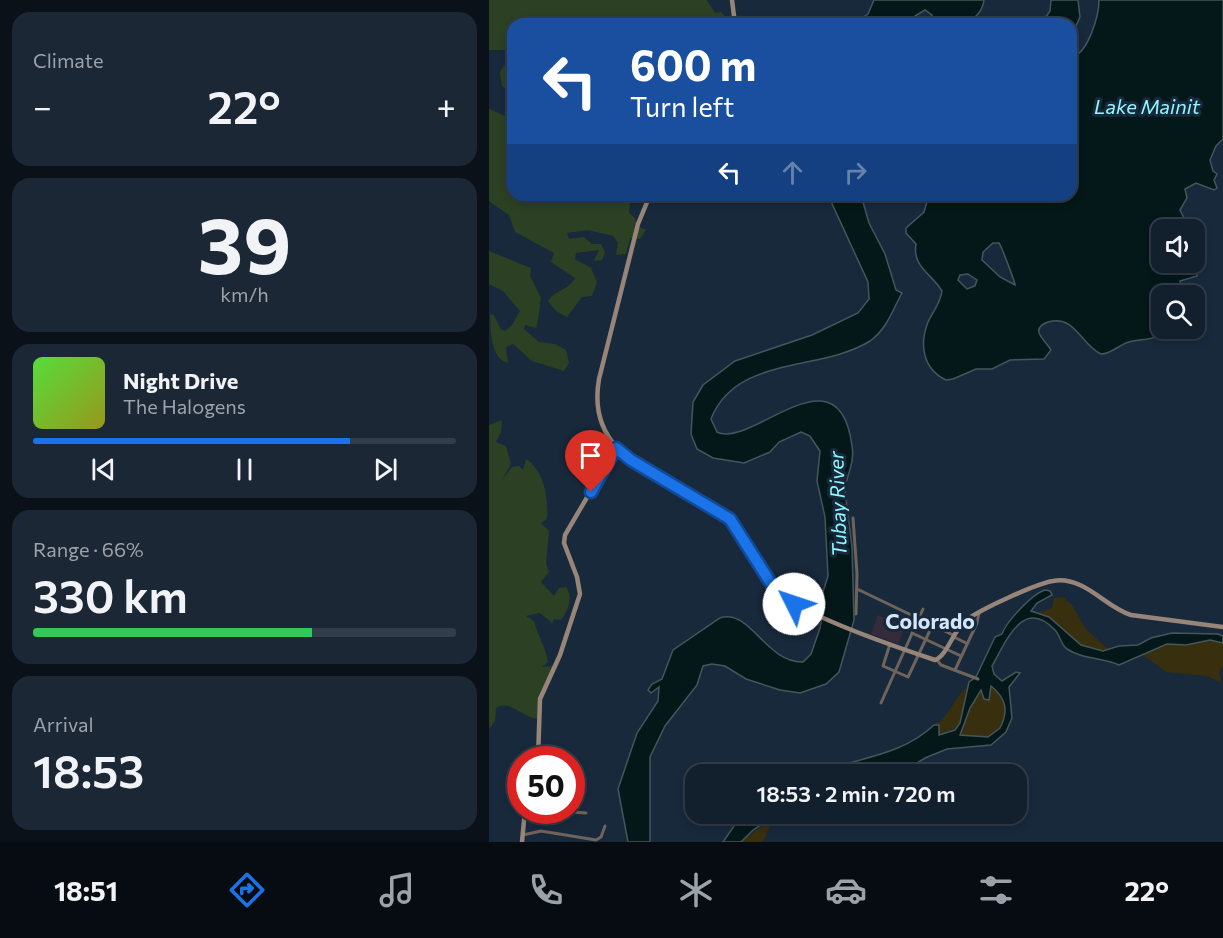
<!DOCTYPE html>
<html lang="en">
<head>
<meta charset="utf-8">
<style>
	:root { --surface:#121f2d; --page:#1b2735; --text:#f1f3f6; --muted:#9ca2aa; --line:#313d49; --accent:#1a73e8 }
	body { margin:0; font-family:Commissioner,sans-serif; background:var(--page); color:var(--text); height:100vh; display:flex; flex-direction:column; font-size:22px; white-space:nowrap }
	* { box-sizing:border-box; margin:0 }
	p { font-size:20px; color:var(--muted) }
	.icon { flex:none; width:33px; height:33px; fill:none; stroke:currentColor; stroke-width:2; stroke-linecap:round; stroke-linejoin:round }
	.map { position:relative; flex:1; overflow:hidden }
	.side { display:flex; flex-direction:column; gap:12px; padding:12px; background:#0a1119; width:489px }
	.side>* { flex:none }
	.top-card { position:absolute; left:18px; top:18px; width:570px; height:183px; border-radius:18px; box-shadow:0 3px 9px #0003,0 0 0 2px var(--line); background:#1a4fa0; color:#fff; overflow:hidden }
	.buttons { position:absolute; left:662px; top:219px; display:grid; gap:12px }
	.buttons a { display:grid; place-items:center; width:54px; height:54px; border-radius:12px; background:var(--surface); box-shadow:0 3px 9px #0003,0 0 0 2px var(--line); font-size:30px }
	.speed { position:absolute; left:18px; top:746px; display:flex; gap:12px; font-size:30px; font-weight:700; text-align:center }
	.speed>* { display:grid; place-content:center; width:78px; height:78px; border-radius:50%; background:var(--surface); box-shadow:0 3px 9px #0003,0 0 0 2px var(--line); line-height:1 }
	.speed .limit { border:9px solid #d22; background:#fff; color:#111 }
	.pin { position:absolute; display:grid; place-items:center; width:51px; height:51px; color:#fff; margin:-62px -26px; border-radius:50% 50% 50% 0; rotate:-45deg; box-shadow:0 0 6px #0007 }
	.pin .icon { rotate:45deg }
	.me { position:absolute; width:66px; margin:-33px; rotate:311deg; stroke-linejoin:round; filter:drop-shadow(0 0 4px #0008) }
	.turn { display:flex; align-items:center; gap:21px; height:126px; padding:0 24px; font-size:27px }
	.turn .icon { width:78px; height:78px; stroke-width:2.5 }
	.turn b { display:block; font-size:42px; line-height:51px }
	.lanes { display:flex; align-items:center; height:57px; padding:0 24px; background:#0003; justify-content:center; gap:30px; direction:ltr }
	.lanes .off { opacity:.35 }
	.big { font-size:45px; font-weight:600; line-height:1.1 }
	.side .card { flex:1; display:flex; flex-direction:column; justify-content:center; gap:9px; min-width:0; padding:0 21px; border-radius:18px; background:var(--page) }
	.side .dial { align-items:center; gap:0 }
	.dial b { font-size:78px; line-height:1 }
	.song { display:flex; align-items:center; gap:18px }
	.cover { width:72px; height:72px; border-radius:9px; background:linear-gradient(135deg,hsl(110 70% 55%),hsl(60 70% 35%)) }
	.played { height:6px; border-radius:3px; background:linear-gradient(90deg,var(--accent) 75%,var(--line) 75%) }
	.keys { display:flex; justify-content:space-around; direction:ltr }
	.heat { display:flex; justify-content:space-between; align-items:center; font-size:33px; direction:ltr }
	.charge { height:9px; border-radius:4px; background:linear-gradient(90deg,#34c759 66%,var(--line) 0) }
	.trip { position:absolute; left:196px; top:764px; width:342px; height:60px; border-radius:18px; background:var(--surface); box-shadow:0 3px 9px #0003,0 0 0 2px var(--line); font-weight:600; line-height:60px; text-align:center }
	.menu { display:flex; height:96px; justify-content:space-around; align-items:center; background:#070c12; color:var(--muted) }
	.menu .icon { width:42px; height:42px }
	.menu .current { color:var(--accent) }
	.menu b { font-size:27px; color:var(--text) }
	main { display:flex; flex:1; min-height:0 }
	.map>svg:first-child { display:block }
	.education { fill:#352b3a }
	.green { fill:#2c4023 }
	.sand { fill:#372f0e }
	.water { fill:#041819; stroke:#45565b; stroke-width:1.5; fill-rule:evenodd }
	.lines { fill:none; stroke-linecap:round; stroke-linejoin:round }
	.street { stroke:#6f645c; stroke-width:3 }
	.secondary { stroke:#978579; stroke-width:4.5 }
	.route-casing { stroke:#114b97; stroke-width:15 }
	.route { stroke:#1a73e8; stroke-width:10 }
	.labels { text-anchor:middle; stroke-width:6; stroke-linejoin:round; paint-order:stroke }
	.water-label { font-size:20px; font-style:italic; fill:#91f7fe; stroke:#18293c }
	.quarter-label { font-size:21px; font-weight:bold; fill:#d5e6fb; stroke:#18293c }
</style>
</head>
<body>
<main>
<section class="side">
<div class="card"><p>Climate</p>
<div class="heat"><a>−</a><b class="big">22°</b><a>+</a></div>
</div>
<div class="card dial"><b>39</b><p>km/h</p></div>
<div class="card">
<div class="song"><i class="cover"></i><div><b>Night Drive</b><p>The Halogens</p></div></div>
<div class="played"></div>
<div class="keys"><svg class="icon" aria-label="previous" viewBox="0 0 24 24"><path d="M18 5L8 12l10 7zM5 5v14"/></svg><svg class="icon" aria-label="pause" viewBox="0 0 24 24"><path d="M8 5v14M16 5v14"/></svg><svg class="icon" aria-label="next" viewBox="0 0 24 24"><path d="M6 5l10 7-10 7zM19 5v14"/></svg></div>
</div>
<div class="card"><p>Range · 66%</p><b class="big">330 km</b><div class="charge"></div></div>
<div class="card"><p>Arrival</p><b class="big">18:53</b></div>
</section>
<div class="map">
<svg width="734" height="842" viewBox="0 0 734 842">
	<rect width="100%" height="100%" fill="#18293c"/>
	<path class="education" d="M389,615L416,627L409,644L382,634Z"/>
	<g class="green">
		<path d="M0,0H218L226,13L232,12L240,21V24H24V50H0Z"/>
		<path d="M16,64H24V94L13,86L11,72Z"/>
		<path d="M0,109L16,116L24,115V195H142L140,213L146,218L148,226L157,230L151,239L141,238L137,254L127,255L129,243L124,236L99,230L78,233L80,239L95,237L103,244H112L116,252L113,260L105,261L110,250L87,253L86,259L102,268L108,282L103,296L93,297L78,317L67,311L59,301C66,290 80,290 86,278L62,262L65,253L26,232L20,215L0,201Z"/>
		<path d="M0,251L42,268L41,276L52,298C50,308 50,317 47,328L36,325L35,329L50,342L66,344L77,350L80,363L75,371L43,361L24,344L17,347L19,363C1,358 2,331 1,315L4,314L12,329L16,331L23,325L31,311L14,291L0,284Z"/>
		<path d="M13,420L12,432L7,442L17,446L22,464L13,480L23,467L30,466L34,470L37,459C56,471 59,499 58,519L52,523L60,531L57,563L60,572L52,582L65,596L70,588L77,587C85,599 79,609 72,620L65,619L63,623L51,613L37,616L45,621C49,636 57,648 59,662L53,667L66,666L53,691L49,719C33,718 22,699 7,708L6,721L0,729V425Z"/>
	</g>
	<g class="sand">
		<path d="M574,597L583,605L597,629L619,649L614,651L592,645L560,617L550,612L563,608L565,598Z"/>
		<path d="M721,640L734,643V665L730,672L733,683L718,676L677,672L654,655L678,644L697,645Z"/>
		<path d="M481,686C473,699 476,713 469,727L450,735V725H445C462,717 464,695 481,686Z"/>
		<path d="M502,686C517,698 520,711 511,728L499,737L471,735L481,707L492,689L495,699Z"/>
		<path d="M285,817L274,842H252Z"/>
	</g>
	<g class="water">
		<path d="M385,0H495C491,28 460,24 439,24L443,15L436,10L426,16L425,24H364L379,14Z"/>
		<path d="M562,0H589L591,17L582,37V24H552L561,11Z"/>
		<path d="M610,0H734V139L727,146L721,160L724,171L728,174L725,180L728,188L725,190L707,183L696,189L698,198L691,210L696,220L694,229L672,230V262L701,263L708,271V276L691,281L693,295L672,296L662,319L666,322L672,320V328L677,329C666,342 654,338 640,342C629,345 623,354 612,354C592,345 586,314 559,322C539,329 557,341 562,350L555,359L521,360L503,369H487L464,379L457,380C434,369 430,345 439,322C444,312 452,302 453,291C443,274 423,267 427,244L417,233V228L435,212L440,195H582V57C599,55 610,15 610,0ZM504,243H510C512,245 526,282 526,285L511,277L493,260L494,252ZM479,274L488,280L486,286L478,289L469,280L471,275Z"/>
		<path d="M339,195H372L380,223L396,254L407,290L413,293C404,309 398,329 381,341C332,372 247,355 222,419L228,432C261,450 350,344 363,446C366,464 357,475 356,491L363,547L365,620L350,672L337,684L311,693L291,690L257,679L236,666L223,664L214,666L208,685L176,726L161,757V842H139L129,789L148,733L169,701L170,687L162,693L159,690L163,684L173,679L184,650L231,618C261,608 277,663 314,662L322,654L331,628L335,606L333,595L339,576L336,517L328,481L331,451L321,436L312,432L290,442L281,452L255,463L224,458L208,449L202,434L204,402L214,385L246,361L323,335L369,313L380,299L379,282Z"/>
		<path d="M556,590L561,591L563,595L548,603L542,611L560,617L592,645L614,651L630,646L649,645L662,638L683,633L729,634L734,636V643L721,640L697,645L678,644L630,665C614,657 595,660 578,649C572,645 571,635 566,630C534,596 517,642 503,666L505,674L513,681L527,672L531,673L520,687L523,718L517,732L502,745L458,749L436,758L410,774H327C368,757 411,757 445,725H450V735L466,730L471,723L480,682L487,677L506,637L513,634C517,622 543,594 556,590ZM502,686C517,698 520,711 511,728L499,737L471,735L481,708L492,690L495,699L500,700Z"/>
		<path d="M254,813H290L264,830L252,842H234Z"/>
	</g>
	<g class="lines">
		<g class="street">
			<path d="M364,518L368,574L367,614"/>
			<path d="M368,589L464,635"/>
			<path d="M423,633L472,656"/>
			<path d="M465,637L477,643"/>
			<path d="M401,644L394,666L419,677L443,626"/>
			<path d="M448,660L452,665L489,679"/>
			<path d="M466,670L488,623L490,613"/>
			<path d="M392,703L434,609"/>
			<path d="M54,810L97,813"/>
			<path d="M34,835L52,831L107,840L112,837L116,826"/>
		</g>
		<g class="secondary">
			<path d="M243,0L246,24"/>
			<path d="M161,195L149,224L110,379C95,464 183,475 235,515C260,534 266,568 287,590C311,615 410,648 446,660C458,656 464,631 476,621C490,610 546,584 564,581C573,579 582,581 591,585C609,593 623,609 642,615L734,627"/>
			<path d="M49,759L51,699L71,655L91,594L88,577L75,543L76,535L127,448"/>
			<path d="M33,842L36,810"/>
		</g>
	</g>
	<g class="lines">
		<defs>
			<path id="route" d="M102,492L127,448L142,460L241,519L283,585L305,604"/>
		</defs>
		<use href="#route" class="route-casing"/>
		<use href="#route" class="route"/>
	</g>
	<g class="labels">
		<g class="water-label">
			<text x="658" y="114">Lake Mainit</text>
			<text transform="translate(349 504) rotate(-92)" y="7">Tubay River</text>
		</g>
		<g class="quarter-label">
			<text x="441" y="629">Colorado</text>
		</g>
	</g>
</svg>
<div class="buttons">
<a><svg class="icon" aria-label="sound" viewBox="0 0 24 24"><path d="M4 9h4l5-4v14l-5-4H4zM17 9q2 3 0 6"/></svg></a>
<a><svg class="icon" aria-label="search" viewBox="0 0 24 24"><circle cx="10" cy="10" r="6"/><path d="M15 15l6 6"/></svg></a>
</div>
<div class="speed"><div class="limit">50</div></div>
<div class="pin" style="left:102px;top:492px;background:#d93025"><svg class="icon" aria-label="arrive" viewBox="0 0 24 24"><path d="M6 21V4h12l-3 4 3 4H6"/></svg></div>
<svg class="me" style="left:305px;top:604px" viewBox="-20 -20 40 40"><circle r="19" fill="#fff"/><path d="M0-13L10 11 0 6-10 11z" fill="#1a73e8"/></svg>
<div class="trip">18:53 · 2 min · 720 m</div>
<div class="top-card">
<div class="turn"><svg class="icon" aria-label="left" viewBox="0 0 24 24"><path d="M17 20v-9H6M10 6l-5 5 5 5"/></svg><div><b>600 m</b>Turn left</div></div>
<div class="lanes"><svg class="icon" aria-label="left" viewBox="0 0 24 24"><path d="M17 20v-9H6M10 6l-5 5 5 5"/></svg><svg class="icon off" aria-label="ahead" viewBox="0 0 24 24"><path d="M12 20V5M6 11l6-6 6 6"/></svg><svg class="icon off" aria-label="right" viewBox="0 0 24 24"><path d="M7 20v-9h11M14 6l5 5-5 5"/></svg></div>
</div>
</div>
</main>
<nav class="menu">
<b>18:51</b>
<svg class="icon current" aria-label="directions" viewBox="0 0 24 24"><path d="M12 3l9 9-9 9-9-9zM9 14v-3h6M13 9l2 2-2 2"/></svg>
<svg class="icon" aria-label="music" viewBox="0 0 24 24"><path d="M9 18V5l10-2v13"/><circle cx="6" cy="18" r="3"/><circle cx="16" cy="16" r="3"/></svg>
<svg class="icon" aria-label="phone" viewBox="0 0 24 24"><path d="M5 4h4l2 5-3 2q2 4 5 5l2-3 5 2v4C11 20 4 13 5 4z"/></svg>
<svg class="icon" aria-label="climate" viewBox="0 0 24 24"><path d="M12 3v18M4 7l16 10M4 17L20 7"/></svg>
<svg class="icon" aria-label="car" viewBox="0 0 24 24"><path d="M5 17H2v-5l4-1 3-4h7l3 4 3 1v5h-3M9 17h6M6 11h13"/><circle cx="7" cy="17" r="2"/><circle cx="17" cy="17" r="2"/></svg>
<svg class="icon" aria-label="filters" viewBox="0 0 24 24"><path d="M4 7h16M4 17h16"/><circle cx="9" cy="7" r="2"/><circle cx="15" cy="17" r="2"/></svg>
<b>22°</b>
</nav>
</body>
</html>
